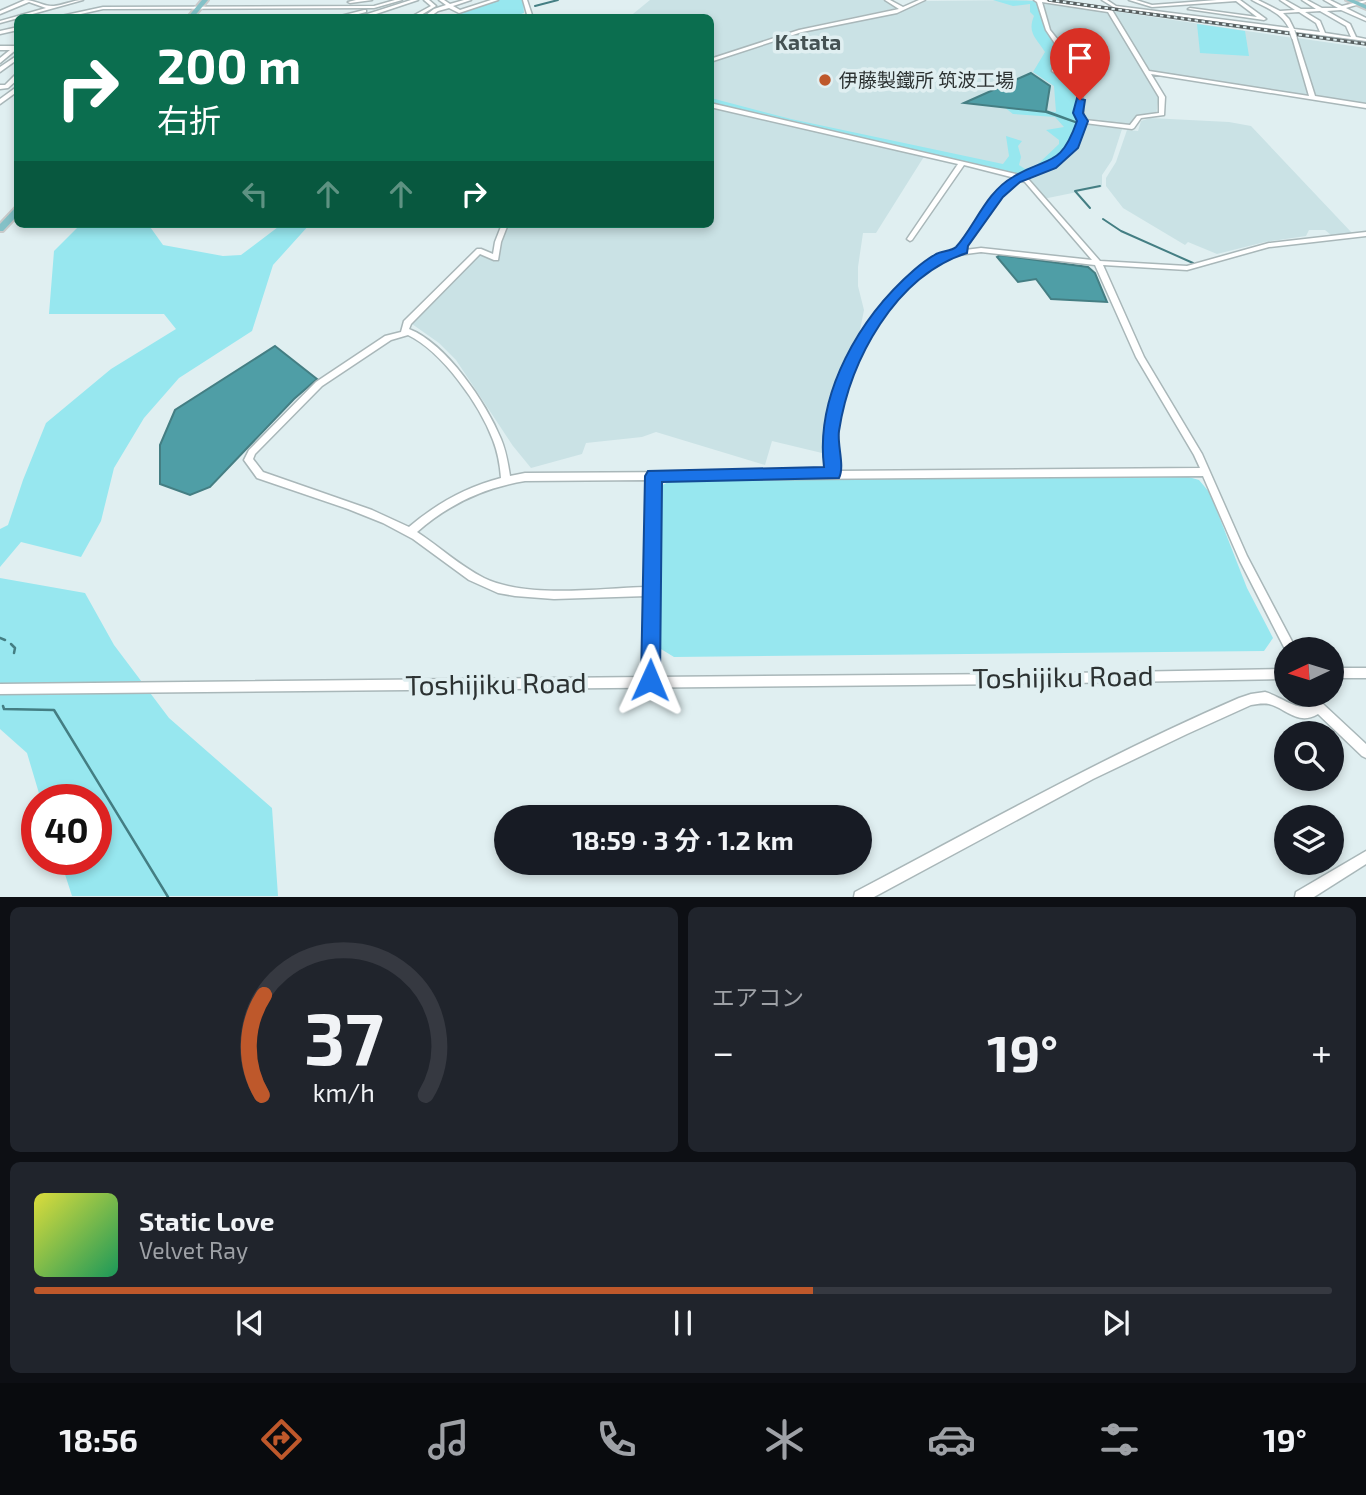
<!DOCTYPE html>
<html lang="ja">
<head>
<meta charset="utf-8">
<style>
	:root { --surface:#171b24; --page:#20242c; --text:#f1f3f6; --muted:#9ea1a6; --line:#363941; --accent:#be582b }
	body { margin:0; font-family:"Exo 2","Noto Sans JP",sans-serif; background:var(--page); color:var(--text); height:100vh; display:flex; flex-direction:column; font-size:26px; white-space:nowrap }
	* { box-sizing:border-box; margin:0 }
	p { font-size:23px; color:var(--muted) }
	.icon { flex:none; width:38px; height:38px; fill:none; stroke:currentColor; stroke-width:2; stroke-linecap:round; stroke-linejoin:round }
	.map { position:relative; height:897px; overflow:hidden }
	.panel { display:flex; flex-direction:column; gap:10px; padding:10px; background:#0d0f14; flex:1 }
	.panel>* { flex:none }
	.banner { position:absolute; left:14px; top:14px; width:700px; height:214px; border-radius:10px; box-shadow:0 4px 10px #0003; background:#0b6e4f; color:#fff; overflow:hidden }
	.needle { width:46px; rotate:266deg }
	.controls { position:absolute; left:1274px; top:637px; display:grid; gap:14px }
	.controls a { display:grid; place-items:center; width:70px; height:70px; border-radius:50%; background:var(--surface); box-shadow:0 4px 10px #0003; font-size:35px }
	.speed { position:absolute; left:21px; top:784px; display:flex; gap:14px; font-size:35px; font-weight:700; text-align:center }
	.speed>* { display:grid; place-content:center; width:91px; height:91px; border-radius:50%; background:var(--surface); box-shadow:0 4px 10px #0003; line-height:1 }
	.speed .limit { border:10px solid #d22; background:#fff; color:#111 }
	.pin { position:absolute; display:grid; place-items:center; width:60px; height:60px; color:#fff; margin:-72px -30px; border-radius:50% 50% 50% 0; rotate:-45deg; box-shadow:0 0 7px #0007 }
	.pin .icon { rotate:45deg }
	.me { position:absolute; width:77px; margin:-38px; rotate:1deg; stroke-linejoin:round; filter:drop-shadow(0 0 5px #0008) }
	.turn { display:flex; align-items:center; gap:24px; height:147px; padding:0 28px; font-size:32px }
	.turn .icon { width:91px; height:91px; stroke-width:2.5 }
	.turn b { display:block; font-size:49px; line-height:60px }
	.lanes { display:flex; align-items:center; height:66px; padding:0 28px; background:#0003; justify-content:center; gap:35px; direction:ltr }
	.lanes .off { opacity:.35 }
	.big { font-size:52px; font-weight:700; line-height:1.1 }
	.panel .tile { flex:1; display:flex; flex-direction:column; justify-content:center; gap:10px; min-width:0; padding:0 24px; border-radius:10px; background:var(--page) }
	.panel .dial { align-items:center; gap:0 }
	.dial svg { height:182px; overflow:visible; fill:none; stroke:var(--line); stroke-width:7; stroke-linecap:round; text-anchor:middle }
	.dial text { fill:var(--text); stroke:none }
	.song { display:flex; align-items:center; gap:21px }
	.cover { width:84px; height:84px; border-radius:10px; background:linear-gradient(135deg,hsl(60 70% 55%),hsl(150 70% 35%)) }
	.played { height:7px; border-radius:4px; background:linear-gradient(90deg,var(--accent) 60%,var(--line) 60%) }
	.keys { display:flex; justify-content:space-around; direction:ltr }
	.heat { display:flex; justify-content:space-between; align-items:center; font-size:38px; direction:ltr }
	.panel .tiles { flex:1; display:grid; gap:10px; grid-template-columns:1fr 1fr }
	.tile:last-child { grid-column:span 2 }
	.trip { position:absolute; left:494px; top:805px; width:378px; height:70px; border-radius:35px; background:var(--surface); box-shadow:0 4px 10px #0003; font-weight:700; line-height:70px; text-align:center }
	.tabs { display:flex; height:112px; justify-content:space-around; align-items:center; background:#090b0e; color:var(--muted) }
	.tabs .icon { width:49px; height:49px }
	.tabs .active { color:var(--accent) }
	.tabs b { font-size:32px; color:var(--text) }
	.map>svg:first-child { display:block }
	.built { fill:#cae2e5 }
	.green { fill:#97e7ef }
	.water { fill:#4f9ea6; stroke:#447e83; stroke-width:2 }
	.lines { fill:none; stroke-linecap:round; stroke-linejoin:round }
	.stream-far1 { stroke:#447e83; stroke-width:2 }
	.stream { stroke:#447e83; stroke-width:2.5 }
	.minor-casing { stroke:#a9b7b9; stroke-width:3 }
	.major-casing { stroke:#c8caca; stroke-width:4 }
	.minor { fill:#fff; fill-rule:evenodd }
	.major { fill:#84c1c7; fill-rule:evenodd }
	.rail-casing { stroke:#586061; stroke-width:3.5 }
	.rail { stroke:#e0eff1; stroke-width:2; stroke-dasharray:3.5; stroke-linecap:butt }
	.minor-bridge-casing { stroke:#a9b7b9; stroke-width:7; stroke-linecap:butt }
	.minor-bridge { stroke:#fff; stroke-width:5 }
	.route { fill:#1a73e8; stroke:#114b97; stroke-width:2 }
	.poi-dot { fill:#be582b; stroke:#e0eff1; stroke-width:2.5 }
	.labels { text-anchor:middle; stroke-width:7; stroke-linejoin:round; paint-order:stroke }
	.far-poi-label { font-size:19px; fill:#2c3232; stroke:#e0eff1; text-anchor:start }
	.far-quarter-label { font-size:21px; font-weight:bold; fill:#455253; stroke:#e0eff1 }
	.near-street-label { font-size:28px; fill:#2c3232; stroke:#e0eff1 }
</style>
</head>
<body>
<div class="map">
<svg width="1366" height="897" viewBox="0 0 1366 897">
	<rect width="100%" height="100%" fill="#e0eff1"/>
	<g class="built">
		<path d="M650,0H883L897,8L811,26L711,60L710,18H628Z"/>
		<path d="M1027,0L1037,1L1055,58L1051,70L1078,103L1076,112L1079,125L1072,145L1021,175L711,104L710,63L802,32L897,13L926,1Z"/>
		<path d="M1042,3L1109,12L1159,97L1156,114L1137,116L1132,125L1126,126L1083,118L1081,89L1056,68L1060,45L1050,29Z"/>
		<path d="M1113,11L1293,38L1310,96L1154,72L1149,69Z"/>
		<path d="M1297,38L1366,48V105L1314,96Z"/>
		<path d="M711,107L925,155L876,233H863L858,267V286L864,310L860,330L863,334L844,366L822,453L772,441L765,465L656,432L642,437L586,443L582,454L531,468L513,446L456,360L439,343L412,324V321L480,253L491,255L499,250L501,234L507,224H710Z"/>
		<path d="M1150,118L1229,122L1251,126L1352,233L1331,235L1325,230H1309L1306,236L1265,242L1217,254L1188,242L1185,245L1123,208L1106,186V178L1116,162L1127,130L1138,131L1141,121Z"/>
		<path d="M1084,124L1122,129L1112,160L1102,175V187L1043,199L1028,177L1051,168L1066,157L1076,147Z"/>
	</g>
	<g class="green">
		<path d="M499,0H523L524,13L512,17L444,18Z"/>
		<path d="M993,0L1037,1L1056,45L1051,70C1076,88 1076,79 1076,111C1076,117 1080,122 1079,127C1074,155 1046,165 1024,175L711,104V98L791,119L1003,164L1009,156L1006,136L1022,141L1018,146L1021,157L1019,165L1025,169L1037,165L1059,144V140L1046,130L1064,127L1055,117L1013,114L1004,107L1056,112L1054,86L1033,72L1045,52C1036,38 1027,33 1034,16L1030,12V4L1013,6Z"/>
		<path d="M1197,24L1245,31L1249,56L1200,53Z"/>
		<path d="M81,224H148L163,245L223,256L241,255L282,224H310L273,265L252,331L179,378L144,418L114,468L101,521L81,557L21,542L0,567V529L8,525L23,480L46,423L111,369L176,329L164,314H49L54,251Z"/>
		<path d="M1185,476L1199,480L1210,493L1247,588L1273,638L1264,651L674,657L656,646L658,492L661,486L672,480Z"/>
		<path d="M0,578L85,593L114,645L169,718L272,808L278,896H72L60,859H96V800H41L27,753L0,729Z"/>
	</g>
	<g class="water">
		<path d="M1031,73L1050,86L1046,111L1078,123L1046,112L964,103Z"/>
		<path d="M1000,255L1088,267L1095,273L1107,302L1051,299L1036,279L1018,282L997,257Z"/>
		<path d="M275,346L317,379L294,399L210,487L190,495L160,484V445L175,410Z"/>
	</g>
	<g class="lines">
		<g class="stream-far1">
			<path d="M535,6L558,0"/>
			<path d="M1090,208L1075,191L1100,186"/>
			<path d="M1103,219L1121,231L1193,263"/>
		</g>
		<g class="stream">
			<path d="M0,638L5,640"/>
			<path d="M11,644L15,648L14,653"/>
			<path d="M3,706L4,709L54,710L168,897"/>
		</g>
		<defs>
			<g id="minor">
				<path d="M25,0C35,0 45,7 54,6C64,5 73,0 83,0L0,23V21L46,8L29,2L0,14V11Z"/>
				<path d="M356,0H372L350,3L348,2Z"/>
				<path d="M395,0H402L374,8L103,9L63,18H52L103,7L374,6Z"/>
				<path d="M411,0H418L364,18H355Z"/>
				<path d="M424,0H429L436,6L416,18H409L431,6Z"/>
				<path d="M439,0H444L450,4L464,0H471L453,6L460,10L491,0H498L459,13L449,8L438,11L428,18H422L434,9L446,5Z"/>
				<path d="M523,0H527L533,18H528Z"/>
				<path d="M885,0H890L903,7L919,0H925L897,13L802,32L710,62V59L799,30L899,9Z"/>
				<path d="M1034,0H1045L1112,10L1149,71L1309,96L1292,37L1296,36L1315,96L1366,104V108L1151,74L1165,97L1164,115L1141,118L1134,128L1132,129L1085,123C1075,156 1056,166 1025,178L1029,180L1100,261L1187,266L1269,243L1366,232V236L1269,247L1187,270L1103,265L1144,357L1202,454L1247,556L1296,649H1286V651L1240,561L1203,476L658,480L655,677L1015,674L1286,669V679L1015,684L0,694V684L645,677L647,596L554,599L515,596L498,593L469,580L413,539L383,523L348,509L257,478L244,460L249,450L316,382L385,336L401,332L404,321L477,249H481L493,254L495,242L502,224H508L501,242L498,260H494L480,254L411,324L409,329C447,344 486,403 501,439C506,451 508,463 510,476L525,473L828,471L825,447L827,430L847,361L884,301L916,271L946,252L959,251V246C975,223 991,194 1015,178L964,165L912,240L910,241L907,239L958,164L710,107V103L1020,175C1052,163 1069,155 1080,121C1075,109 1081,94 1073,85C1068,79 1059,76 1052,71L1056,45L1046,30L1037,2ZM1042,2L1108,12L1159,97V113L1137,116L1130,125L1085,120C1082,113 1083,109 1083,102C1083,84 1071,79 1058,70L1062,45L1050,30ZM1020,180L1025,182L1092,260L981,248L965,250V246C981,224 997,196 1020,180ZM981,252L1095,265L1136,357L1194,455L1200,468L837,471L833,447L835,430L854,363L890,305L922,275L950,256ZM408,335C442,351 480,405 493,440C498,453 500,465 501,478C466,487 436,504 409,527L372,510L263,472L253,459L255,454L322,386L391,340ZM649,480L647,587C599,588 528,599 484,578C460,566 440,547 417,532C449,504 483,488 525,481Z"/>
				<path d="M1102,0H1107L1116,6L1289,28C1281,12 1266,8 1252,0H1258L1280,11L1295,10L1280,0H1285L1301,9H1316L1302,0H1307L1322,8H1338L1324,0H1330L1342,6L1366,0V2L1346,8L1366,18V21L1341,10L1327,11L1350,24L1356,37L1366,39V41L1115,8ZM1320,11L1346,26L1351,37L1325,33L1320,21L1305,12ZM1299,12L1316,23L1320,32L1294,29L1289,19L1283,13Z"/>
				<path d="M1129,0H1136L1152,5L1217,0H1240L1266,19L1264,20L1188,9L1190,8L1257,17L1236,1L1152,7Z"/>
				<path d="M364,10H366V12L343,18H333Z"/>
				<path d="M18,27V30L0,34V31Z"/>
				<path d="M0,46H15L18,48L0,63V58L10,50H0Z"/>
				<path d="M18,55V59L0,72V67Z"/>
				<path d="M16,74H18V79L8,88L0,89V85H5Z"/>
				<path d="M18,86V91L0,104V99Z"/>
				<rect x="1332" y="668" width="34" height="10"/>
				<path d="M1265,692C1280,696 1297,712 1312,705L1311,695H1321L1323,704L1366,744V758L1362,756L1318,714C1298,726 1287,709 1269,704C1263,703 1257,704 1251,705L1187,734L1093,779L874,897H854L855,892C982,825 1107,755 1239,698L1251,694Z"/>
				<path d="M1366,851V864L1314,897H1295L1296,892Z"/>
			</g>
			<g id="major">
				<path d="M202,0H208L193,18H187Z"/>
				<path d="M1346,0H1354L1366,5V9Z"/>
				<path d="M15,208H18V215L3,231H0V224Z"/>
			</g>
		</defs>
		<use href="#minor" class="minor-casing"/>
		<use href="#major" class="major-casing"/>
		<use href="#minor" class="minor"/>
		<use href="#major" class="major"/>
		<defs>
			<path id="rail" d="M1049,0L1366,44"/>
		</defs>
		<use href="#rail" class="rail-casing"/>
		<use href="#rail" class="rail"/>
		<defs>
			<path id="minor-bridge" d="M1292,31L1294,37"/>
		</defs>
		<use href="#minor-bridge" class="minor-bridge-casing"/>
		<use href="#minor-bridge" class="minor-bridge"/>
	</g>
	<path class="route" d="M1077,98L1085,100L1083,113L1088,121L1078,148L1056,168L1020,182L1003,197L968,246L967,253C895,276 850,360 839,431C837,445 845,466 839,478L662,482L660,680L657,687L650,690L643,687L641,680L645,476L648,471L824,467C815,393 860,317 914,270C921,264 929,258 936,254C942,251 952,251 956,247C975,226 986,192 1013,177C1049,155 1060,169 1077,121L1073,113Z"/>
	<circle class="poi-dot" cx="825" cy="80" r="7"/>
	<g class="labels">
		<g class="far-poi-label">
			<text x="839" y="87">伊藤製鐵所 筑波工場</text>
		</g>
		<g class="far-quarter-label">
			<text x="808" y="50">Katata</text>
		</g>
		<g class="near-street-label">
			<text transform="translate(1063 677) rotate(-1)" y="10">Toshijiku Road</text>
			<text transform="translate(496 684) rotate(-1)" y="10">Toshijiku Road</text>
		</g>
	</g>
</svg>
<div class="controls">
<a><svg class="needle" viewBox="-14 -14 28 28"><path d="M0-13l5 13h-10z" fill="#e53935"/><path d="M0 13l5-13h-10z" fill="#9ea1a6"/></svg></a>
<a><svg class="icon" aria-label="search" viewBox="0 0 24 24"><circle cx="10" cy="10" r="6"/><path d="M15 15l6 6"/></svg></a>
<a><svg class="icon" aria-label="layers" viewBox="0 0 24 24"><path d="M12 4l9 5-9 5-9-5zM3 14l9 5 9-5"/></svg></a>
</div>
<div class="speed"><div class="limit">40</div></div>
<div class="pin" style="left:1080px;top:100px;background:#d93025"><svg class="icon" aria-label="arrive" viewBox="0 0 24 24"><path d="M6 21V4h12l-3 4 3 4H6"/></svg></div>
<svg class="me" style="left:650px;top:680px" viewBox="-20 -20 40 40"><path d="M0-17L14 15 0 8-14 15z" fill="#1a73e8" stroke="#fff" stroke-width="4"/></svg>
<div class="trip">18:59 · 3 分 · 1.2 km</div>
<div class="banner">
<div class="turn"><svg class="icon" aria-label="right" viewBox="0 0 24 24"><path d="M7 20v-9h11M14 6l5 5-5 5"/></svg><div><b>200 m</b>右折</div></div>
<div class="lanes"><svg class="icon off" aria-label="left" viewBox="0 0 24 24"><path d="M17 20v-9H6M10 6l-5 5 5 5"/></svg><svg class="icon off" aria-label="ahead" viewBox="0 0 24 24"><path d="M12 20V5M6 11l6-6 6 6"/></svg><svg class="icon off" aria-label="ahead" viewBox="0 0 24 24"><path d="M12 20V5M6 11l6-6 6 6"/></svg><svg class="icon" aria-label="right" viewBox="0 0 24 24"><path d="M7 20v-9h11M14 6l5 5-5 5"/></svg></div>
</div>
</div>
<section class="panel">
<div class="tiles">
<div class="tile dial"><svg viewBox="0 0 100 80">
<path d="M14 69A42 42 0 1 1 86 69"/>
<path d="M14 69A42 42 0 0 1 15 25" stroke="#be582b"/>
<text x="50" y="56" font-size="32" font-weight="700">37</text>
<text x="50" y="72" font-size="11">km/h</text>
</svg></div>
<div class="tile"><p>エアコン</p>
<div class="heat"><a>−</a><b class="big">19°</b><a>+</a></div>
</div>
<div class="tile">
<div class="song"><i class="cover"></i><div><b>Static Love</b><p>Velvet Ray</p></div></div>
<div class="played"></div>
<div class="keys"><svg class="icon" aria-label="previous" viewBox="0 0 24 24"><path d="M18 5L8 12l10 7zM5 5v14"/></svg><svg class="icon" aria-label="pause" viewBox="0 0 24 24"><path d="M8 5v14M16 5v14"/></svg><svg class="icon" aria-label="next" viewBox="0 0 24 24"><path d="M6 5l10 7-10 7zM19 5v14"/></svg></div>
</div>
</div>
</section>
<nav class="tabs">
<b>18:56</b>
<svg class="icon active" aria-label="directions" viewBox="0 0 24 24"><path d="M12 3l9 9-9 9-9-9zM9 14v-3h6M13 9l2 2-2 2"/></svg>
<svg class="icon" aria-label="music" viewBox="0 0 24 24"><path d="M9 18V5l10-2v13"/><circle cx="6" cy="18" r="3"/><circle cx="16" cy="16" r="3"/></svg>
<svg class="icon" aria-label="phone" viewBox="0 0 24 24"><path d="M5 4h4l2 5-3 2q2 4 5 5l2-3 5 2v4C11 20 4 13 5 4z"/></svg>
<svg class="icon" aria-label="climate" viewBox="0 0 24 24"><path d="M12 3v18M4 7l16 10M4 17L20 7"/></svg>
<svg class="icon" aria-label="car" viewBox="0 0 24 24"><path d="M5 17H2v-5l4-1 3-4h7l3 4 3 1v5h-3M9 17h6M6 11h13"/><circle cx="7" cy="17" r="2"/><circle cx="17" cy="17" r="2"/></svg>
<svg class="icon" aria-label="filters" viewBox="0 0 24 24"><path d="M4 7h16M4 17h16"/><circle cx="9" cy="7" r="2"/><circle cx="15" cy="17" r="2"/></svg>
<b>19°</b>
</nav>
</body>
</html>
